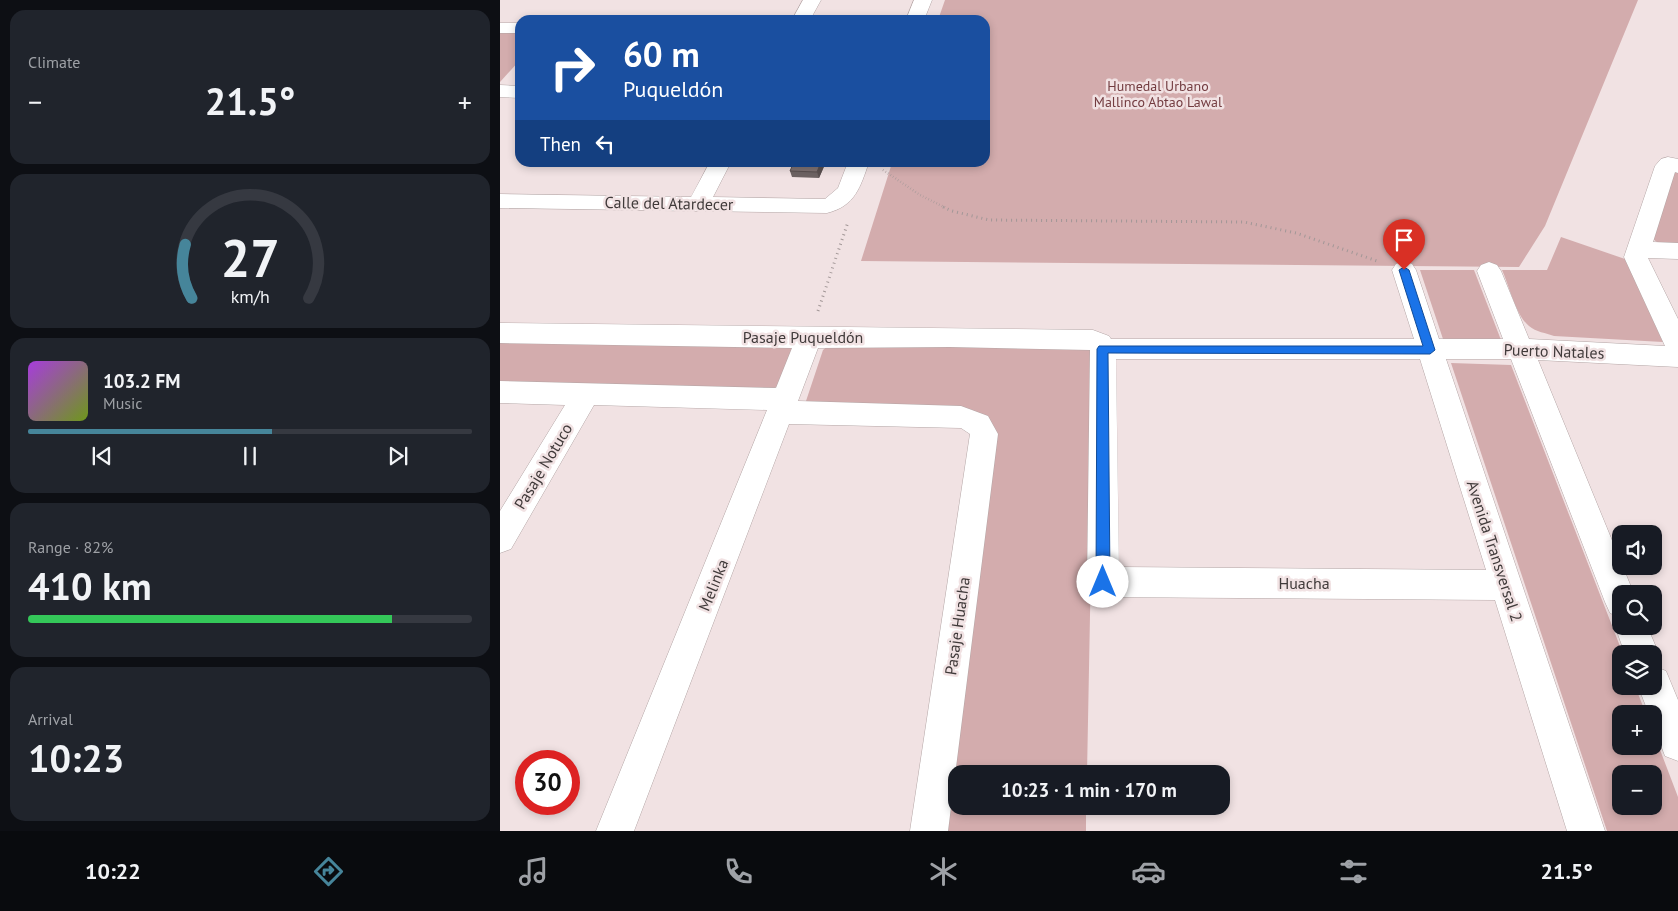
<!DOCTYPE html>
<html lang="en">
<head>
<meta charset="utf-8">
<style>
	:root { --surface:#171b24; --page:#20242c; --text:#f1f3f6; --muted:#9ea1a6; --line:#363941; --accent:#46859a }
	body { margin:0; font-family:"PT Sans",sans-serif; background:var(--page); color:var(--text); height:100vh; display:flex; flex-direction:column; font-size:19px; white-space:nowrap }
	* { box-sizing:border-box; margin:0 }
	p { font-size:16px; color:var(--muted) }
	.icon { flex:none; width:28px; height:28px; fill:none; stroke:currentColor; stroke-width:2; stroke-linecap:round; stroke-linejoin:round }
	.map { position:relative; flex:1; overflow:hidden }
	.details { display:flex; flex-direction:column; gap:10px; padding:10px; background:#0d0f14; width:500px }
	.details>* { flex:none }
	.guide { position:absolute; left:15px; top:15px; width:475px; height:152px; border-radius:15px; box-shadow:0 2px 8px #0003; background:#1a4fa0; color:#fff; overflow:hidden }
	.controls { position:absolute; left:1112px; top:525px; display:grid; gap:10px }
	.controls a { display:grid; place-items:center; width:50px; height:50px; border-radius:10px; background:var(--surface); box-shadow:0 2px 8px #0003; font-size:25px }
	.speed { position:absolute; left:15px; top:750px; display:flex; gap:10px; font-size:25px; font-weight:700; text-align:center }
	.speed>* { display:grid; place-content:center; width:65px; height:65px; border-radius:50%; background:var(--surface); box-shadow:0 2px 8px #0003; line-height:1 }
	.speed .limit { border:8px solid #d22; background:#fff; color:#111 }
	.pin { position:absolute; display:grid; place-items:center; width:42px; height:42px; color:#fff; margin:-51px -21px; border-radius:50% 50% 50% 0; rotate:-45deg; box-shadow:0 0 5px #0007 }
	.pin .icon { rotate:45deg }
	.me { position:absolute; width:55px; margin:-28px; rotate:0deg; stroke-linejoin:round; filter:drop-shadow(0 0 4px #0008) }
	.turn { display:flex; align-items:center; gap:18px; height:105px; padding:0 25px; font-size:22px }
	.turn .icon { width:65px; height:65px; stroke-width:2.5 }
	.turn b { display:block; font-size:35px; line-height:42px }
	.then { display:flex; align-items:center; height:48px; padding:0 25px; background:#0003; gap:10px; font-size:19px }
	.big { font-size:38px; font-weight:700; line-height:1.1 }
	.details .card { flex:1; display:flex; flex-direction:column; justify-content:center; gap:8px; min-width:0; padding:0 18px; border-radius:15px; background:var(--page) }
	.details .dial { align-items:center; gap:0 }
	.dial svg { height:130px; overflow:visible; fill:none; stroke:var(--line); stroke-width:7; stroke-linecap:round; text-anchor:middle }
	.dial text { fill:var(--text); stroke:none }
	.song { display:flex; align-items:center; gap:15px }
	.cover { width:60px; height:60px; border-radius:8px; background:linear-gradient(135deg,hsl(280 70% 55%),hsl(80 70% 35%)) }
	.played { height:5px; border-radius:2px; background:linear-gradient(90deg,var(--accent) 55%,var(--line) 55%) }
	.keys { display:flex; justify-content:space-around; direction:ltr }
	.heat { display:flex; justify-content:space-between; align-items:center; font-size:28px; direction:ltr }
	.charge { height:8px; border-radius:4px; background:linear-gradient(90deg,#34c759 82%,var(--line) 0) }
	.trip { position:absolute; left:448px; top:765px; width:282px; height:50px; border-radius:15px; background:var(--surface); box-shadow:0 2px 8px #0003; font-weight:700; line-height:50px; text-align:center }
	.dock { display:flex; height:80px; justify-content:space-around; align-items:center; background:#090b0e; color:var(--muted) }
	.dock .icon { width:35px; height:35px }
	.dock .on { color:var(--accent) }
	.dock b { font-size:22px; color:var(--text) }
	main { display:flex; flex:1; min-height:0 }
	.map>svg:first-child { display:block }
	.green { fill:#d3acad; fill-rule:evenodd }
	.lines { fill:none; stroke-linecap:round; stroke-linejoin:round }
	.street-casing { stroke:#b4a6a6; stroke-width:1 }
	.path-far1 { stroke:#a29797; stroke-width:2.5; stroke-dasharray:0.5 2.5; stroke-linecap:butt }
	.path { stroke:#a29797; stroke-width:3; stroke-dasharray:1 4; stroke-linecap:butt }
	.street { fill:#fff; fill-rule:evenodd }
	.wall { fill:#6e6363 }
	.shaded-wall { fill:#5a5050 }
	.building { fill:#807373; stroke:#5a5050 }
	.route { fill:#1a73e8; stroke:#114b97 }
	.labels { text-anchor:middle; stroke-width:5; stroke-linejoin:round; paint-order:stroke }
	.far-park-label { font-size:14px; fill:#733c40; stroke:#f1e2e3 }
	.street-label { font-size:16px; fill:#403a3a; stroke:#f1e2e3 }
</style>
</head>
<body>
<main>
<section class="details">
<div class="card"><p>Climate</p>
<div class="heat"><a>−</a><b class="big">21.5°</b><a>+</a></div>
</div>
<div class="card dial"><svg viewBox="0 0 100 80">
<path d="M14 69A42 42 0 1 1 86 69"/>
<path d="M14 69A42 42 0 0 1 10 36" stroke="#46859a"/>
<text x="50" y="56" font-size="32" font-weight="700">27</text>
<text x="50" y="72" font-size="11">km/h</text>
</svg></div>
<div class="card">
<div class="song"><i class="cover"></i><div><b>103.2 FM</b><p>Music</p></div></div>
<div class="played"></div>
<div class="keys"><svg class="icon" aria-label="previous" viewBox="0 0 24 24"><path d="M18 5L8 12l10 7zM5 5v14"/></svg><svg class="icon" aria-label="pause" viewBox="0 0 24 24"><path d="M8 5v14M16 5v14"/></svg><svg class="icon" aria-label="next" viewBox="0 0 24 24"><path d="M6 5l10 7-10 7zM19 5v14"/></svg></div>
</div>
<div class="card"><p>Range · 82%</p><b class="big">410 km</b><div class="charge"></div></div>
<div class="card"><p>Arrival</p><b class="big">10:23</b></div>
</section>
<div class="map">
<svg width="1178" height="831" viewBox="0 0 1178 831">
	<rect width="100%" height="100%" fill="#f1e2e3"/>
	<g class="green">
		<path d="M445,0H1138L1045,226L1019,267L361,261L392,163L485,162V20H438Z"/>
		<path d="M0,31L20,32V60L0,82Z"/>
		<path d="M1178,172V247C1166,246 1158,245 1150,236L1171,174Z"/>
		<path d="M1061,237L1125,259L1163,342L1054,336C1046,333 1036,332 1029,326C1016,316 1009,285 1002,270H1047Z"/>
		<path d="M920,270H974L1001,340L943,339Z"/>
		<path d="M0,337L294,348L280,384L273,389L0,387Z"/>
		<path d="M330,344H586L595,352L587,774H456V806H586V831H438L484,416L470,409L308,404L306,401L323,350Z"/>
		<path d="M951,363L1011,365L1123,654L1121,686H1135L1146,714H1121V746H1154V734L1178,797V831H1107ZM1121,774H1154V806H1121Z"/>
	</g>
	<g class="lines">
		<defs>
			<g id="street">
				<path d="M303,0H321L310,20H292Z"/>
				<path d="M414,0H432L424,20H406Z"/>
				<rect x="0" y="23" width="20" height="10"/>
				<path d="M0,85L20,86V98L0,97Z"/>
				<path d="M1168,157L1178,159V173L1175,172L1153,242L1178,243V259L1148,258L1178,319V367L1038,360L1134,594H1121V626H1147L1159,654L1154,666V654H1125L1115,626L1119,617L1110,613L1105,602L1011,359H946L1105,831H1067L995,600L603,597L592,593L587,582L590,350L450,347L318,348L298,401L461,406L488,416L498,434L448,831H410L470,434L461,428L289,424L134,831H96L267,410L94,405L11,549L0,553V511L65,405L0,403V381L276,388L292,348L0,343V323L593,330L609,336L611,339H914L892,270L896,264L904,261L912,264L916,270L939,339H1003L977,271L981,265L989,262L997,265L1001,271L1029,339L1165,346L1124,257L1155,166L1161,159ZM616,359H920L986,570L619,567Z"/>
				<path d="M210,162H231L213,197L325,199L338,188L348,162H369C360,188 355,206 327,213L0,208V194L191,197Z"/>
				<path d="M1154,666L1166,671L1178,700V761L1165,756L1154,727V714H1149L1138,686H1154Z"/>
			</g>
		</defs>
		<use href="#street" class="street-casing"/>
		<path class="path-far1" d="M383,170L420,195L446,208"/>
		<g class="path">
			<path d="M443,207L452,211L489,220L744,222L796,233L880,262"/>
			<path d="M318,311L348,222"/>
		</g>
		<use href="#street" class="street"/>
	</g>
	<path class="wall" d="M326,162L319,178L292,177L290,171Z"/>
	<path class="shaded-wall" d="M321,162H326L319,178L317,172Z"/>
	<path class="building" d="M294,162H321L317,172L290,171Z"/>
	<path class="route" d="M904,267L909,270L935,350L930,354L608,353L610,582L608,586L603,588L598,586L596,582L597,349L599,346H923L899,270Z"/>
	<g class="labels">
		<g class="far-park-label">
			<text x="658" y="91">Humedal Urbano<tspan x="658" dy="16">Mallinco Abtao Lawal</tspan></text>
		</g>
		<g class="street-label">
			<text transform="translate(169 203) rotate(1)" y="6">Calle del Atardecer</text>
			<text x="303" y="343">Pasaje Puqueldón</text>
			<text transform="translate(1054 351) rotate(2)" y="6">Puerto Natales</text>
			<text transform="translate(43 466) rotate(-59)" y="6">Pasaje Notuco</text>
			<text transform="translate(995 551) rotate(72)" y="6">Avenida Transversal 2</text>
			<text x="804" y="589">Huacha</text>
			<text transform="translate(213 585) rotate(-68)" y="6">Melinka</text>
			<text transform="translate(457 626) rotate(-82)" y="6">Pasaje Huacha</text>
		</g>
	</g>
</svg>
<div class="controls">
<a><svg class="icon" aria-label="sound" viewBox="0 0 24 24"><path d="M4 9h4l5-4v14l-5-4H4zM17 9q2 3 0 6"/></svg></a>
<a><svg class="icon" aria-label="search" viewBox="0 0 24 24"><circle cx="10" cy="10" r="6"/><path d="M15 15l6 6"/></svg></a>
<a><svg class="icon" aria-label="layers" viewBox="0 0 24 24"><path d="M12 4l9 5-9 5-9-5zM3 14l9 5 9-5"/></svg></a>
<a>+</a>
<a>−</a>
</div>
<div class="speed"><div class="limit">30</div></div>
<div class="pin" style="left:904px;top:270px;background:#d93025"><svg class="icon" aria-label="arrive" viewBox="0 0 24 24"><path d="M6 21V4h12l-3 4 3 4H6"/></svg></div>
<svg class="me" style="left:603px;top:582px" viewBox="-20 -20 40 40"><circle r="19" fill="#fff"/><path d="M0-13L10 11 0 6-10 11z" fill="#1a73e8"/></svg>
<div class="trip">10:23 · 1 min · 170 m</div>
<div class="guide">
<div class="turn"><svg class="icon" aria-label="right" viewBox="0 0 24 24"><path d="M7 20v-9h11M14 6l5 5-5 5"/></svg><div><b>60 m</b>Puqueldón</div></div>
<div class="then">Then<svg class="icon" aria-label="left" viewBox="0 0 24 24"><path d="M17 20v-9H6M10 6l-5 5 5 5"/></svg></div>
</div>
</div>
</main>
<nav class="dock">
<b>10:22</b>
<svg class="icon on" aria-label="directions" viewBox="0 0 24 24"><path d="M12 3l9 9-9 9-9-9zM9 14v-3h6M13 9l2 2-2 2"/></svg>
<svg class="icon" aria-label="music" viewBox="0 0 24 24"><path d="M9 18V5l10-2v13"/><circle cx="6" cy="18" r="3"/><circle cx="16" cy="16" r="3"/></svg>
<svg class="icon" aria-label="phone" viewBox="0 0 24 24"><path d="M5 4h4l2 5-3 2q2 4 5 5l2-3 5 2v4C11 20 4 13 5 4z"/></svg>
<svg class="icon" aria-label="climate" viewBox="0 0 24 24"><path d="M12 3v18M4 7l16 10M4 17L20 7"/></svg>
<svg class="icon" aria-label="car" viewBox="0 0 24 24"><path d="M5 17H2v-5l4-1 3-4h7l3 4 3 1v5h-3M9 17h6M6 11h13"/><circle cx="7" cy="17" r="2"/><circle cx="17" cy="17" r="2"/></svg>
<svg class="icon" aria-label="filters" viewBox="0 0 24 24"><path d="M4 7h16M4 17h16"/><circle cx="9" cy="7" r="2"/><circle cx="15" cy="17" r="2"/></svg>
<b>21.5°</b>
</nav>
</body>
</html>
